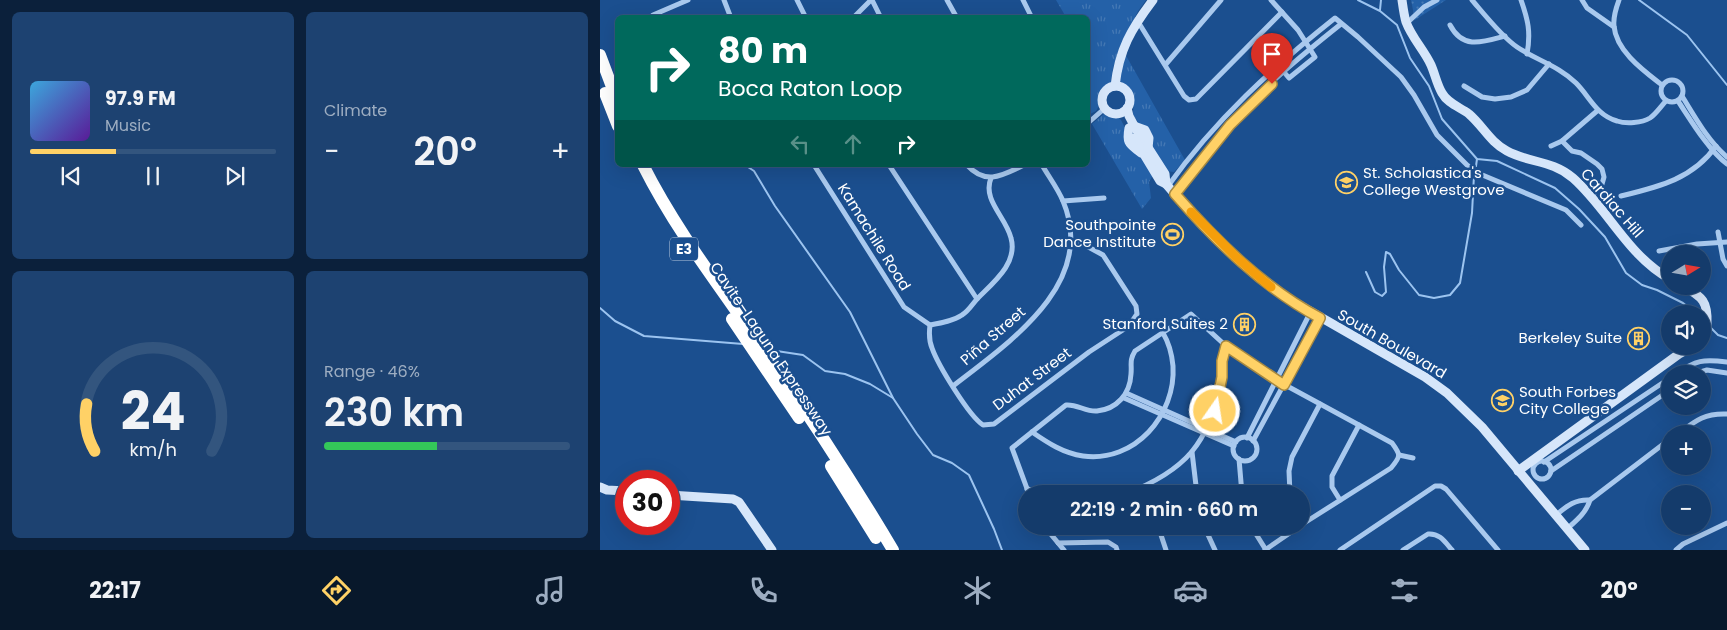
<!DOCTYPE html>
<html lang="en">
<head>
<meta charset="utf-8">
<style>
	:root { --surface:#143b6b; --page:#1d4271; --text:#f1f3f6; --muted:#9dadc1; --line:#33557e; --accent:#ffd166 }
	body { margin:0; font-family:Poppins,sans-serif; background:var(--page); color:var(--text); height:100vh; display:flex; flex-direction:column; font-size:19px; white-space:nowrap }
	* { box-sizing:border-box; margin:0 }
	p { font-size:16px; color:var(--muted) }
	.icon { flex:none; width:28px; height:28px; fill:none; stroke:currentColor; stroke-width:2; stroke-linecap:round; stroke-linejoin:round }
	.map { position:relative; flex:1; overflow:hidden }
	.drawer { display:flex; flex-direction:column; gap:12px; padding:12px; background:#0b203b; width:600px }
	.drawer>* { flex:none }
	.banner { position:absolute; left:15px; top:15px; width:475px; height:152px; border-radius:8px; box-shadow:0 5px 20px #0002,0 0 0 1px var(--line); background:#00695c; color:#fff; overflow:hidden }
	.needle { width:32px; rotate:79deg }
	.fabs { position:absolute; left:1061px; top:245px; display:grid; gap:10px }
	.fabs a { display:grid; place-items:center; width:50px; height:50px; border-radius:50%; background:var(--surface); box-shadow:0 5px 20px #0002,0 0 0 1px var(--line); font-size:25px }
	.speed { position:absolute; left:15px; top:470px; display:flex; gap:10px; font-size:25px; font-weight:700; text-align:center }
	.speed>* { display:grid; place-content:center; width:65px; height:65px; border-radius:50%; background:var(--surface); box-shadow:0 5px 20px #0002,0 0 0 1px var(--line); line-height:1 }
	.speed .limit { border:8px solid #d22; background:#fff; color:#111 }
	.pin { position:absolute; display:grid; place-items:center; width:42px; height:42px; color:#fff; margin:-51px -21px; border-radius:50% 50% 50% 0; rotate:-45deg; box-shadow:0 0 5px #0007 }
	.pin .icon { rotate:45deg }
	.me { position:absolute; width:55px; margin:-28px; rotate:13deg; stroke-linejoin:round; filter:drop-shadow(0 0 4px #0008) }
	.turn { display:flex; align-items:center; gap:18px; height:105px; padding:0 20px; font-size:22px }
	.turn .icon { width:65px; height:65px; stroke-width:2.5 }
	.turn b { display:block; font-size:35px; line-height:42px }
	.lanes { display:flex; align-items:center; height:48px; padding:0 20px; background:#0003; justify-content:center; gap:25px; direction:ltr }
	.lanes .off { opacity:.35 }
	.big { font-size:38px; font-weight:600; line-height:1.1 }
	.drawer .widget { flex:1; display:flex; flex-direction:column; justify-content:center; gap:8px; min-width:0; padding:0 18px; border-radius:8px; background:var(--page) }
	.drawer .dial { align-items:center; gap:0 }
	.dial svg { height:130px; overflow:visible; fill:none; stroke:var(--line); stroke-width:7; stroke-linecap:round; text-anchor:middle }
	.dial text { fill:var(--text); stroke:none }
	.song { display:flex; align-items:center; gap:15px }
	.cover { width:60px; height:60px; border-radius:8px; background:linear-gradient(135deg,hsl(200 70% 55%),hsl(270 70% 35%)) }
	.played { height:5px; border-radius:2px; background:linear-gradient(90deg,var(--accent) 35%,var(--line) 35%) }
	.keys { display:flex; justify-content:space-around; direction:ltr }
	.heat { display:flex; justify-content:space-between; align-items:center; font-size:28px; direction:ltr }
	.charge { height:8px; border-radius:4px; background:linear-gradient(90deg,#34c759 46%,var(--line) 0) }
	.drawer .tiles { flex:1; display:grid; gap:12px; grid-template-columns:repeat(2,1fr) }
	.trip { position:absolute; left:418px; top:485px; width:292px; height:50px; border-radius:25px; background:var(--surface); box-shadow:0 5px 20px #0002,0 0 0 1px var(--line); font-weight:600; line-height:50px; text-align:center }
	.tabs { display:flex; height:80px; justify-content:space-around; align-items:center; background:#08182b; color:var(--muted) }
	.tabs .icon { width:35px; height:35px }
	.tabs .active { color:var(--accent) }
	.tabs b { font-size:22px; color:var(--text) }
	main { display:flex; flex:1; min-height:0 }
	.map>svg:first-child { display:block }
	.grass { fill:url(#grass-dots) }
	.park { fill:url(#park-tufts) }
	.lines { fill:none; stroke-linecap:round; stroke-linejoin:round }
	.stream { stroke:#9cc4f0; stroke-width:2 }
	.street { stroke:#a9c9ee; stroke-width:5 }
	.secondary { stroke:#d6e6fa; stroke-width:9 }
	.highway { stroke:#fff; stroke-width:12 }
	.route-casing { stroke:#a68842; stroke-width:12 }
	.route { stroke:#ffd166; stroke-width:9 }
	.slow { stroke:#f59e0b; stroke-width:9 }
	.labels { text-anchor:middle; stroke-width:5; stroke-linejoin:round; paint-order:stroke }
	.shield { fill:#1b4f8f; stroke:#bbcadd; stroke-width:1 }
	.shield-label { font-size:14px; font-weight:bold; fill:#fff }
	.poi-label { font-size:15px; fill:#fff; stroke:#1b4f8f; text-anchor:end }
	.street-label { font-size:15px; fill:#fff; stroke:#1b4f8f }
</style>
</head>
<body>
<main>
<section class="drawer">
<div class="tiles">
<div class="widget">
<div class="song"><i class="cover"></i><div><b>97.9 FM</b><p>Music</p></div></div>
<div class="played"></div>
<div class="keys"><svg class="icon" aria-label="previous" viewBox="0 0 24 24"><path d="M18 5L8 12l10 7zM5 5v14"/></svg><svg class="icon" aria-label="pause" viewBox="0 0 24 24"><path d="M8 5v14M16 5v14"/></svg><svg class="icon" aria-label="next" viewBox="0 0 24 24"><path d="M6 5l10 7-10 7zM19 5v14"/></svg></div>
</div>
<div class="widget"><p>Climate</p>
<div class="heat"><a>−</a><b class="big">20°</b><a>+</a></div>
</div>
<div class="widget dial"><svg viewBox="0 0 100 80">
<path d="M14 69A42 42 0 1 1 86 69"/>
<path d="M14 69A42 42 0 0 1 9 40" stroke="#ffd166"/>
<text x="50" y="56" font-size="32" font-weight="700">24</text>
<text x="50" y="72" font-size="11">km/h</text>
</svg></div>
<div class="widget"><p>Range · 46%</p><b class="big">230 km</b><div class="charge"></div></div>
</div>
</section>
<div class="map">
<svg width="1127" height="550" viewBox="0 0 1127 550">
	<defs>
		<pattern id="grass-dots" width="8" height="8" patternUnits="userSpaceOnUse" patternTransform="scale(1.25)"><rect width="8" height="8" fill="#2461a8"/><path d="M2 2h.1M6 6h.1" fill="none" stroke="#4579b5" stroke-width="1.8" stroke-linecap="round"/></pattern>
		<pattern id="park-tufts" width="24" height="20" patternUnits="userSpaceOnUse" patternTransform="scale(1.25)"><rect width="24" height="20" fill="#2461a8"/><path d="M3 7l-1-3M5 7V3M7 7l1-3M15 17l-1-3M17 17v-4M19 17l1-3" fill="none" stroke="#4579b5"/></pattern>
	</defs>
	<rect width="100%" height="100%" fill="#1b4f8f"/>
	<path class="grass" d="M811,0H846L815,20Z"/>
	<g class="park">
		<path d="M456,0H546L538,11L519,49L513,68L511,82L504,89L500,98V104L496,111L488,115C488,105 490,61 488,56V18L466,17Z"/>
		<path d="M524,52L585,160L574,172L566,171L533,114L534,100L532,93L519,80Z"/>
		<path d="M505,113L517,116L521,120L537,152L553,175L549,182L551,198L542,209L492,124Z"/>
	</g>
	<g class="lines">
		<g class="stream">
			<path d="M758,0L780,11L797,25L810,58L829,86L842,119L877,159L897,161L955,188L979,209L1005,237L1026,273L1042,285L1057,290L1083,303L1097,314"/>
			<path d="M1039,0L1087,35L1127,85"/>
			<path d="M780,10L781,0"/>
			<path d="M145,165L154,171L175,206L250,312L293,398L317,434L333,455L352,463L369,475L394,529L402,550"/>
			<path d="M876,166L877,159"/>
			<path d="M766,272L775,292L782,296L786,292L784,267L786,252L790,254L799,270L819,295L834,298L850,295L860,283L872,213L874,175"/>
			<path d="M0,308L15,321L44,336L143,344"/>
			<path d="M1111,328L1118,335L1127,338"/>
			<path d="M170,350L203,355L225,371L245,374L270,384L293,398"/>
		</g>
		<g class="street">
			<path d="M124,0L131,18"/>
			<path d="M197,0L206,18"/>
			<path d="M272,0L281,18"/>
			<path d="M347,0L357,18"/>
			<path d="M423,0L432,18"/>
			<path d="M671,0L698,30L715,57L689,78L678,65"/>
			<path d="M872,0C884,14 902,37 917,47C936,60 959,66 976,83C990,97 996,115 1017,121C1026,124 1042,123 1050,118C1056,114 1061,106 1066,101"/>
			<path d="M921,0C928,20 931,32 927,54"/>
			<path d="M982,0L987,8L1014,27"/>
			<path d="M1019,0C1016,8 1013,17 1014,26C1016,51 1044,71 1062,85"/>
			<path d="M53,15L88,0"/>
			<path d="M253,18L271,0"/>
			<path d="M537,20L584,96L589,100L596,99L682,12"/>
			<path d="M807,23L824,7L837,0"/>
			<path d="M850,25C863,50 883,42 905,36"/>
			<path d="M566,64L621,0"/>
			<circle cx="1072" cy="91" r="11"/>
			<path d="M864,86L882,97L895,99L911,97L927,90L949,64"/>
			<path d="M1082,96C1095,117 1108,141 1127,157"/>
			<path d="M1078,101C1090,119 1109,151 1127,164"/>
			<path d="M488,123L505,108"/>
			<path d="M962,141L972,151L981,153L997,164L1002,169L1004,177L1002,184L991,197"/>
			<path d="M951,146L962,141L997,111"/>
			<path d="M214,165L304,307L330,325C341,323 353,321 362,315C369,311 373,303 378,298C394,282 418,263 411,238C406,217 382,200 391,178"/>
			<path d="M289,165L377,299"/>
			<path d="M367,165C386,186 403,175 424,165"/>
			<path d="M568,186C615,120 672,68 735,18L758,37L801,77L814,95L837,135L867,165L880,174L966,210L981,225"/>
			<path d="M575,194C594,171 611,147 630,125C663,87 702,55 741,24"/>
			<path d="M1021,196C1058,187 1093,179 1116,146"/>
			<path d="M463,201L504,198"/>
			<path d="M1118,232L1123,259L1127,266"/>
			<path d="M1059,251L1097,244L1127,242"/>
			<path d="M330,325C329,333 329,341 332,348C338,365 369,416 383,425L394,424L489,352L529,326L537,314L536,306L503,255L481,243L472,242"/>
			<path d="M1076,374C1096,360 1103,359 1127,362"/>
			<path d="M1094,374L1107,370L1127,373"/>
			<path d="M353,386C408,343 498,284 463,201C458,189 449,177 442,165"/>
			<path d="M526,393L636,442"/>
			<path d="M524,398L634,446"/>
			<path d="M432,432C448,443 463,453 483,456C535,463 576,415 573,366C572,355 569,343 563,333"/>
			<path d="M1078,434C1095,421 1104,413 1127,414"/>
			<circle cx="645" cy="449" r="12"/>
			<path d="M647,438L710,313"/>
			<path d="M653,441L720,318"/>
			<path d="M592,452L597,494"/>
			<path d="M799,455L813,458"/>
			<path d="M639,459L642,494"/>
			<circle cx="942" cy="470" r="9"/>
			<path d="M944,462L1070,378"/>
			<path d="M951,471L1070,390"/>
			<path d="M548,485L550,494"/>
			<path d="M427,489L455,494"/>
			<path d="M429,494L412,448L466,405C477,404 486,412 497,411C517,409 530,394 531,374C532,364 529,361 535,351L591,314L626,346L676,380L792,443C801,455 801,456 791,468L701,525"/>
			<path d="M525,494C586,471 609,443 622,380C624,369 623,358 626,346"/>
			<path d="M690,494L689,471L692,457L720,404"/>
			<path d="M740,500L732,487V476L759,425"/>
			<path d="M956,515C967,506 975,499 990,500L1070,439"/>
			<path d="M444,526L464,550"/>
			<path d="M558,526L566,550"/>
			<path d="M604,526L615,550"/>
			<path d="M651,526L666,550"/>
			<path d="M967,529C977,520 986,513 990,500"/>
			<path d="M458,543L508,542L516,547L517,550"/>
			<path d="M665,550L700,526"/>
			<path d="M740,550L835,486H841L846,489L898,550"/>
			<path d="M803,550L828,534C840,533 845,542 852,550"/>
			<path d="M1076,550L1083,544L1127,523"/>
		</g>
		<g class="secondary">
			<path d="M802,0C803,7 804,15 806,22C812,38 824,50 831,65C835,74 837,85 842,93C848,104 860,107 869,114C883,126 890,142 907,151C929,163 952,160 973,178C1008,209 1028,256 1070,279"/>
			<path d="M515,86C519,50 531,29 553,0"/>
			<circle cx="516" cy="100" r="14"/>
			<path d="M527,108L529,116L537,131"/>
			<path d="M540,135L565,174L566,184"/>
			<path d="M534,138L560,181L566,184L600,223L636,257L682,295L825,377L847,393L882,427L985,550"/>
			<path d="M541,153C530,144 526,144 529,128L534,126L545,130L549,138L548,148"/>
			<path d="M1083,286C1103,297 1108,302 1107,324C1107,331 1107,335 1102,339"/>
			<path d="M918,471L1079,354L1093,346"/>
			<path d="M0,487L7,490L26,491"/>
			<path d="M69,495L133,499L139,502L172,550"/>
		</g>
		<g class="highway">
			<path d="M0,55L18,103"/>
			<path d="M5,93L18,126"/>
			<path d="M43,165C78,235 128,297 172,362C214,423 255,486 293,550"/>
			<path d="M132,319L199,418"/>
			<path d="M231,466L276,538"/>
		</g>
	</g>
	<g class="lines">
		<defs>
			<path id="route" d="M615,411L622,377V361L626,346L684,385L720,318C664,288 617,242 575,194L630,125L672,84"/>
		</defs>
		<use href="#route" class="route-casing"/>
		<use href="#route" class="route"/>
		<path class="slow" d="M591,212L636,257L671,287"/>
	</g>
	<defs>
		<symbol id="university-ring" viewBox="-11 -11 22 22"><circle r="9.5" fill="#1b4f8f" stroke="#ffd166" stroke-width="1.5"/><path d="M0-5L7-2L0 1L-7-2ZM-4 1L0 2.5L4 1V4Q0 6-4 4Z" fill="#ffd166"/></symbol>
		<symbol id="stadium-ring" viewBox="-11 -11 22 22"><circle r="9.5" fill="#1b4f8f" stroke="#ffd166" stroke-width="1.5"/><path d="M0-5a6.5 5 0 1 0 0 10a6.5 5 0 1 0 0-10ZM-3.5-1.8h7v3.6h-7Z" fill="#ffd166"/></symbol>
		<symbol id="building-ring" viewBox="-11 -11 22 22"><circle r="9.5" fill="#1b4f8f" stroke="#ffd166" stroke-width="1.5"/><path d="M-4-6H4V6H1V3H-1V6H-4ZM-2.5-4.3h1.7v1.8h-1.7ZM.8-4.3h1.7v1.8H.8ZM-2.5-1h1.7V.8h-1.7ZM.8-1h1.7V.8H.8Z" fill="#ffd166"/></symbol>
		<symbol id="school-ring" viewBox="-11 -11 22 22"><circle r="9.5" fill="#1b4f8f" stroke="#ffd166" stroke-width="1.5"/><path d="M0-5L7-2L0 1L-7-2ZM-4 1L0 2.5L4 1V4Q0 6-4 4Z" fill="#ffd166"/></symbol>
	</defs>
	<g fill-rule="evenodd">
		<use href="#university-ring" x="734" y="170" width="25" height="25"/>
		<use href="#stadium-ring" x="560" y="222" width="25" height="25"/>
		<use href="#building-ring" x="632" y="312" width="25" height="25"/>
		<use href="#building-ring" x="1026" y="326" width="25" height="25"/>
		<use href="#school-ring" x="890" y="388" width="25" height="25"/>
	</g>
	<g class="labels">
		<rect class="shield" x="70" y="237.5" width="28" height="23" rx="4"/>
		<g class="shield-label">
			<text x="84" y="254">E3</text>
		</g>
		<g class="poi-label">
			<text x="763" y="178" text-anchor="start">St. Scholastica's<tspan x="763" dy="17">College Westgrove</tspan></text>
			<text x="556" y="230">Southpointe<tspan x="556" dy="17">Dance Institute</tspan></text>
			<text x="628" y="329">Stanford Suites 2</text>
			<text x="1022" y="343">Berkeley Suite</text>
			<text x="919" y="397" text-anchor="start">South Forbes<tspan x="919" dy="17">City College</tspan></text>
		</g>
		<g class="street-label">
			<text transform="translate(1012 203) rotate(49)" y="5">Cardiac Hill</text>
			<text transform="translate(274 237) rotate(58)" y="5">Kamachile Road</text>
			<text transform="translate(393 336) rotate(-41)" y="5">Piña Street</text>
			<text transform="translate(792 344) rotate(30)" y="5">South Boulevard</text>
			<text transform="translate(171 349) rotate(56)" y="5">Cavite–Laguna Expressway</text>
			<text transform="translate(432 379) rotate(-37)" y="5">Duhat Street</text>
		</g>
	</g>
</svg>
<div class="fabs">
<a><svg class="needle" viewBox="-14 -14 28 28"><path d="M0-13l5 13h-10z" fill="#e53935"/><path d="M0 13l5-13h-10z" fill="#9dadc1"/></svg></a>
<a><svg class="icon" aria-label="sound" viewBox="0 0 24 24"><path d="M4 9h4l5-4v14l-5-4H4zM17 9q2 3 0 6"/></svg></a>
<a><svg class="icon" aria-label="layers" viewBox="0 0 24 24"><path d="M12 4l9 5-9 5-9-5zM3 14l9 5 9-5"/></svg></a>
<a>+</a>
<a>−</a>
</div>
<div class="speed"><div class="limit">30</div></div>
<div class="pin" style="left:672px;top:84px;background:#d93025"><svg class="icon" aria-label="arrive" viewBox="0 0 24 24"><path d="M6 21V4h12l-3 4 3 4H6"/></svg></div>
<svg class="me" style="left:615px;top:411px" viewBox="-20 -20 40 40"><circle r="17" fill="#ffd166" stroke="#fff" stroke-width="3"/><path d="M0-11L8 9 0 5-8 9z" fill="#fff"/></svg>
<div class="trip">22:19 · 2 min · 660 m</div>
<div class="banner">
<div class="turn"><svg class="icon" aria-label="right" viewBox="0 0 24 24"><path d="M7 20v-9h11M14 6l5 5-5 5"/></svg><div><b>80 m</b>Boca Raton Loop</div></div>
<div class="lanes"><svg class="icon off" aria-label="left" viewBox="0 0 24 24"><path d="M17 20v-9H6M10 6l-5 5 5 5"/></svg><svg class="icon off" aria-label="ahead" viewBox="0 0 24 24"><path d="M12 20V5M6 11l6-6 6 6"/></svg><svg class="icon" aria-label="right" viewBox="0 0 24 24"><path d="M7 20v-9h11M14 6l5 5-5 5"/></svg></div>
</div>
</div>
</main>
<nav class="tabs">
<b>22:17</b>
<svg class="icon active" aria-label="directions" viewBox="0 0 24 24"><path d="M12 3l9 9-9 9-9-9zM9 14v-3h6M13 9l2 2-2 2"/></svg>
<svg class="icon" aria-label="music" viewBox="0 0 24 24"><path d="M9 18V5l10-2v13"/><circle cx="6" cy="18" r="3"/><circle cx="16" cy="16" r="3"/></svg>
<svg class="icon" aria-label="phone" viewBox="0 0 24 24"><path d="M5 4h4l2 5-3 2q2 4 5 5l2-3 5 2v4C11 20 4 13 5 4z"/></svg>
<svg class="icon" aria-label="climate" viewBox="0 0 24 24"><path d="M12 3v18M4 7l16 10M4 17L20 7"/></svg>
<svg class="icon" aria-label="car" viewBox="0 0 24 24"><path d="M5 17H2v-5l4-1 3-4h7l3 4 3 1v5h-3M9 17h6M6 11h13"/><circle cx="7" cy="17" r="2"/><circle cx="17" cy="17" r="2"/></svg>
<svg class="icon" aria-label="filters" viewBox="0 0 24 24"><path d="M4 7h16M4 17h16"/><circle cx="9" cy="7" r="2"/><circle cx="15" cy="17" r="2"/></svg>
<b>20°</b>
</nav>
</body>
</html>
